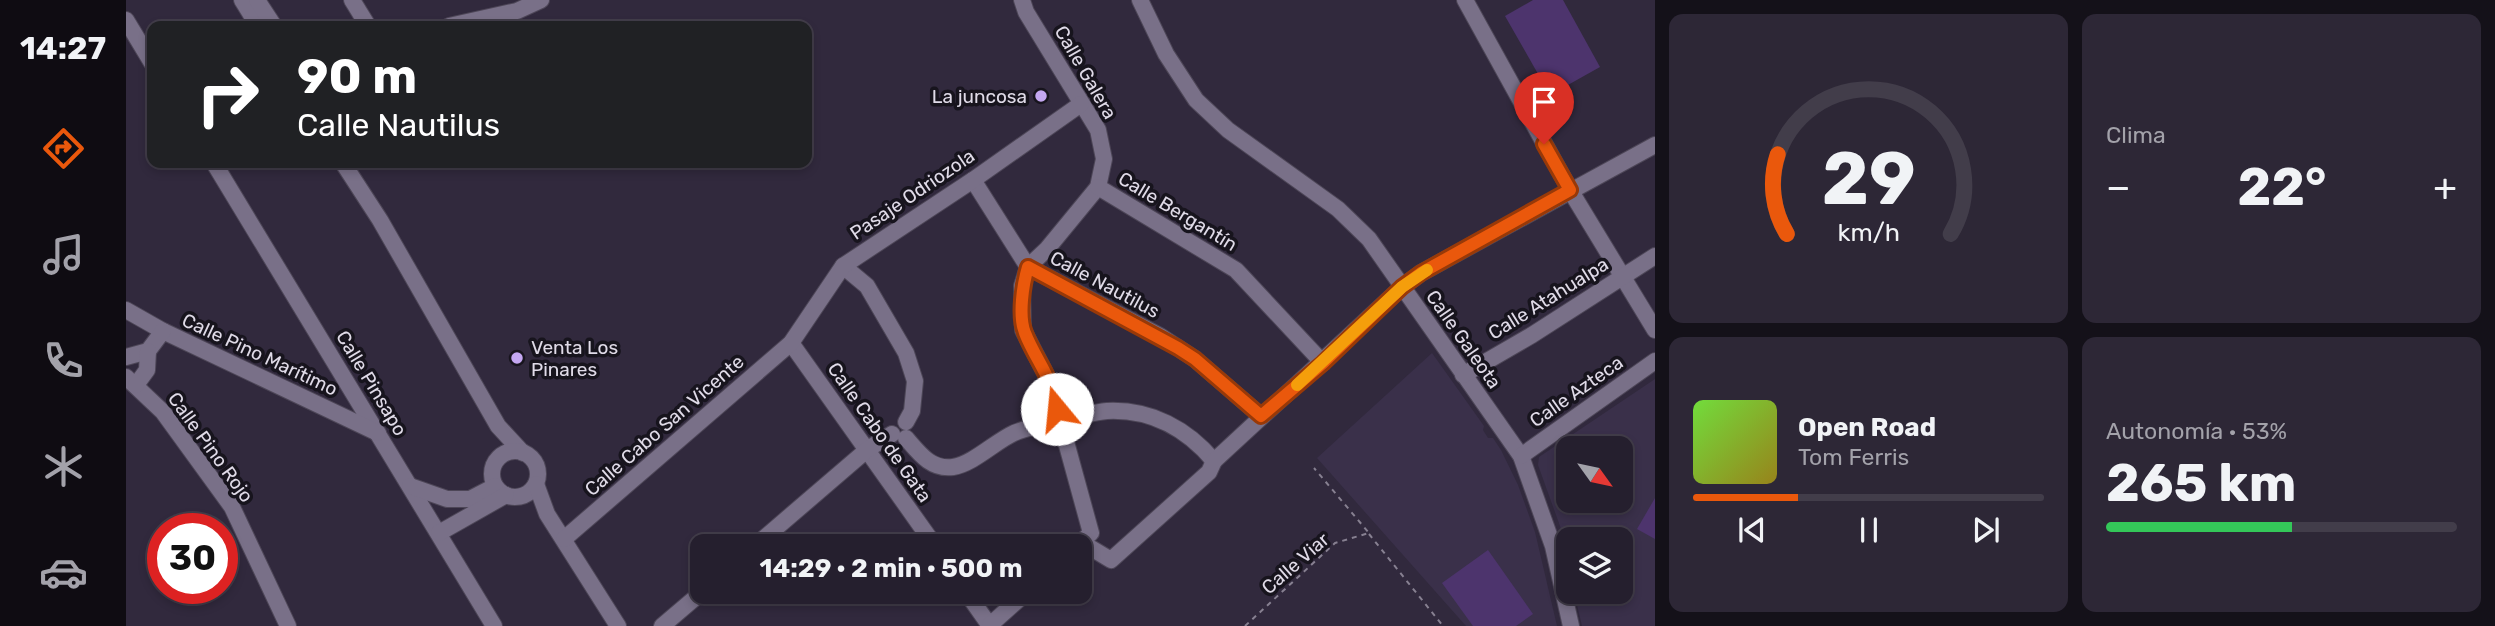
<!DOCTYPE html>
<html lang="es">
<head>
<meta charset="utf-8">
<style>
	:root { --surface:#251f2e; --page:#2d2736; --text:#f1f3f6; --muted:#a3a2aa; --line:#423d4a; --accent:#ea580c }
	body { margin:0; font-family:Rubik,sans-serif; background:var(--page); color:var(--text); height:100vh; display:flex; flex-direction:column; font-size:26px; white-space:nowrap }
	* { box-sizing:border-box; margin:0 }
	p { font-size:23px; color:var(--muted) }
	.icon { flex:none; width:38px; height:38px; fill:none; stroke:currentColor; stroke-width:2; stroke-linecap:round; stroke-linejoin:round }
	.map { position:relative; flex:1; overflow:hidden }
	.sheet { display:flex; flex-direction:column; gap:14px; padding:14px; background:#141119; width:840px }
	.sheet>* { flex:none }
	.hud { position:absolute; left:21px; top:21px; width:665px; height:147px; border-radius:14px; box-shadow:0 4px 10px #0003,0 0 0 2px var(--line); background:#202124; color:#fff; overflow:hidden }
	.needle { width:46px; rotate:123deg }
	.tools { position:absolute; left:1430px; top:436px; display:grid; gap:14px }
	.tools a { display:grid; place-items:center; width:77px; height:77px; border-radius:14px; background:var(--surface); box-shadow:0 4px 10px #0003,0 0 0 2px var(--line); font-size:35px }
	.speed { position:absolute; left:21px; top:513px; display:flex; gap:14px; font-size:35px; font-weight:700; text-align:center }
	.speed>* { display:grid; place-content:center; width:91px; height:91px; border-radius:50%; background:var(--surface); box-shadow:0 4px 10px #0003,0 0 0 2px var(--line); line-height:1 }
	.speed .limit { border:10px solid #d22; background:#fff; color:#111 }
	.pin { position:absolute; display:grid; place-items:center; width:60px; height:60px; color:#fff; margin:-72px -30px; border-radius:50% 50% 50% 0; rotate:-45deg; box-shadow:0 0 7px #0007 }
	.pin .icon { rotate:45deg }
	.me { position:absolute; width:77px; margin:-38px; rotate:343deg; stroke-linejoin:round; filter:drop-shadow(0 0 5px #0008) }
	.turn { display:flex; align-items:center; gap:24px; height:147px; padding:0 35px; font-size:32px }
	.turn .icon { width:91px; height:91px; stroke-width:2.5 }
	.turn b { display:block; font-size:49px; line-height:60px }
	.big { font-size:52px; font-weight:700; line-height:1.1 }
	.sheet .card { flex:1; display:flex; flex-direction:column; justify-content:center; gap:10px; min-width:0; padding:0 24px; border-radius:14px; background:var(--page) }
	.sheet .dial { align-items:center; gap:0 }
	.dial svg { height:182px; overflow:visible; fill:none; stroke:var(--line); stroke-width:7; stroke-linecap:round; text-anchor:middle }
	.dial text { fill:var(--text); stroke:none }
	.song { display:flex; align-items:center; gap:21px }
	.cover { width:84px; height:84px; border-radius:10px; background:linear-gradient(135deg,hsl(100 70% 55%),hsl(50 70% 35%)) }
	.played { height:7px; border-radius:4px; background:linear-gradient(90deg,var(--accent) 30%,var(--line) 30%) }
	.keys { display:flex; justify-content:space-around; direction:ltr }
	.heat { display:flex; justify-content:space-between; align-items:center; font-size:38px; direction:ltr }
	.charge { height:10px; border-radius:5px; background:linear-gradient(90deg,#34c759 53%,var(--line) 0) }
	.sheet .tiles { flex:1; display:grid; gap:14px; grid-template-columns:repeat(2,1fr) }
	.trip { position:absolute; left:564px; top:534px; width:402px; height:70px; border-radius:14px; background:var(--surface); box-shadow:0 4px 10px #0003,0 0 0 2px var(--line); font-weight:700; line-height:70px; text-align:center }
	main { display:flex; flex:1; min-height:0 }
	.dock { display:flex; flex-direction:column; width:126px; justify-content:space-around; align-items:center; background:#0f0c12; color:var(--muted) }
	.dock .icon { width:49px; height:49px }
	.dock .active { color:var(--accent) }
	.dock b { font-size:32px; color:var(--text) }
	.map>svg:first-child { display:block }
	.built { fill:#3a304a; fill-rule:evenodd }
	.park { fill:#4d346d }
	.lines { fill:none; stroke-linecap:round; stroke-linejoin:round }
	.minor-casing { stroke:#4d4657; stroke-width:18 }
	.path { stroke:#878091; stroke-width:2; stroke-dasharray:5 5; stroke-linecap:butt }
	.minor { stroke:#797088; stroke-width:16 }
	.route-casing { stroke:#983908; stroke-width:18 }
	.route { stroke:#ea580c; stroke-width:12 }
	.slow { stroke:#f59e0b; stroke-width:12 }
	.poi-dot { fill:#c4a7f1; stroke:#17141d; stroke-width:2.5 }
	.labels { text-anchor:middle; stroke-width:7; stroke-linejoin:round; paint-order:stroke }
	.street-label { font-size:19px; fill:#e0dbe8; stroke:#17141d }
	.poi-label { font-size:19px; fill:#e0dbe8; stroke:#17141d; text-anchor:end }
</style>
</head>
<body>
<main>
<nav class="dock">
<b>14:27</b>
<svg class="icon active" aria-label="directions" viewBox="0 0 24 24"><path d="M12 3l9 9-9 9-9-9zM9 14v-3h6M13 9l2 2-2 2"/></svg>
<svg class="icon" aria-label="music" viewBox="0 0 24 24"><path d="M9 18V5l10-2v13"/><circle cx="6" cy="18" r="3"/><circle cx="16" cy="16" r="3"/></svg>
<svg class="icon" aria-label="phone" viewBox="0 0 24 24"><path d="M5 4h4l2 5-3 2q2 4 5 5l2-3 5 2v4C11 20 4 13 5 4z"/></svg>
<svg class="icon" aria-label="climate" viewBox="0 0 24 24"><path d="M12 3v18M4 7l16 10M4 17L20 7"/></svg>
<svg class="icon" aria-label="car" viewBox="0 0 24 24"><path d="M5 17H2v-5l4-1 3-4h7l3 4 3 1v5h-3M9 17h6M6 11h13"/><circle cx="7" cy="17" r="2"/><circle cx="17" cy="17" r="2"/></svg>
</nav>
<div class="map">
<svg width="1529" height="626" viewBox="0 0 1529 626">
	<rect width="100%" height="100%" fill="#31293d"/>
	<g class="built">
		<path d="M1306,353L1358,426L1357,430L1362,438H1367L1375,450L1392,485L1409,532L1431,626H1340L1191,458Z"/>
		<path d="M1529,379V626H1456L1448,592H1494V539H1442V562L1434,526L1412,465L1413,457ZM1442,448H1494V500H1442Z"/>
	</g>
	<g class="park">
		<path d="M1407,0H1437L1474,67L1424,95L1379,16Z"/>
		<path d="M1529,498V539L1511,529Z"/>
		<path d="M1362,550L1407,614L1390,626H1347L1316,583Z"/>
	</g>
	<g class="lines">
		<defs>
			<g id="minor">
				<path d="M116,0L132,26"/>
				<path d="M131,0L148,26"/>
				<path d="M226,0L242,26"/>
				<path d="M896,0L900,12L972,130L978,159L972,187L921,249L902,267"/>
				<path d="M1014,0L1040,54L1070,100L1102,130L1212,209L1243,239L1395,456L1427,546L1445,626"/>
				<path d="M1339,0L1444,190L1529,330"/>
				<path d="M0,20L26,63"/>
				<path d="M323,26L391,11L415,0"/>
				<path d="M88,163L368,626"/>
				<path d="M217,163L254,220L372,426L397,453"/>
				<path d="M847,180L902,267L896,286L897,330L929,392L934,420L965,533L951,546"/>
				<path d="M972,187L1110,270L1197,363"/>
				<path d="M717,266L741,286L780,353L789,381L786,411L780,422"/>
				<path d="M902,267L1034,336L1069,359L1135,416"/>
				<path d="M0,310L37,331L252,433"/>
				<path d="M665,343L809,546"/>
				<path d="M0,357L22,351L37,331"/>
				<path d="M1337,375L1406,335L1529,256"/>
				<path d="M0,377L37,412L106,507L162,626"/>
				<path d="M10,385L21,370L22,351"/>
				<path d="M780,438C793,453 805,470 827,467C847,464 870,441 888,433C905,426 926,422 945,418C956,416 969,412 981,411C1025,409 1061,429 1088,461"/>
				<circle cx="389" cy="474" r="23"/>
				<path d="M1395,456L1529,361"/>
				<path d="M410,484L421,514L492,626"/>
				<path d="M284,486L321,499H344L369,486"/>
				<path d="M313,533L380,495"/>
				<path d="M438,539L665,343L717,266L847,180L955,104"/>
				<path d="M955,542L985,560L1083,472L1088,461L1276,287L1295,273L1529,145"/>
				<path d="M629,546L742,449L766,434"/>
				<path d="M840,592L864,626"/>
				<path d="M864,625L901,592"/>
				<path d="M536,626L576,592"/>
			</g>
		</defs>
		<use href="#minor" class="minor-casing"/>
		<g class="path">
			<path d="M1243,534L1317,626"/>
			<path d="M1119,626L1209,543L1243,533L1188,468"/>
		</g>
		<use href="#minor" class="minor"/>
	</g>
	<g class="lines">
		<defs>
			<path id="route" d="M931,409C928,380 909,359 899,333C892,316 897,284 902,267L1052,348L1069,359L1135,416L1197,363L1276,287L1295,273L1444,190L1418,144"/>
		</defs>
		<use href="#route" class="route-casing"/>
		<use href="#route" class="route"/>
		<path class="slow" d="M1171,385L1276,287L1301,270"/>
	</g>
	<g class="poi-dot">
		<circle cx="915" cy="96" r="7"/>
		<circle cx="391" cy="358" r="7"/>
	</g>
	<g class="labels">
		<g class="street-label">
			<text transform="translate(960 72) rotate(60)" y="7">Calle Galera</text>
			<text transform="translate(786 194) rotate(-34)" y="7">Pasaje Odriozola</text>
			<text transform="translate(1052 211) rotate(31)" y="7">Calle Bergantín</text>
			<text transform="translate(979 284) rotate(28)" y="7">Calle Nautilus</text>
			<text transform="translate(1422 298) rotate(-32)" y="7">Calle Atahualpa</text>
			<text transform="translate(1338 339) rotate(55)" y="7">Calle Galeota</text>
			<text transform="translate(134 354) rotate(25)" y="7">Calle Pino Marítimo</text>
			<text transform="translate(246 383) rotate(59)" y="7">Calle Pinsapo</text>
			<text transform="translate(1450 391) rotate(-35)" y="7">Calle Azteca</text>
			<text transform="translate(538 425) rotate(-41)" y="7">Calle Cabo San Vicente</text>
			<text transform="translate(754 432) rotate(55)" y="7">Calle Cabo de Gata</text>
			<text transform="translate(85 447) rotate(54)" y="7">Calle Pino Rojo</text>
			<text transform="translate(1169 563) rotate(-41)" y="7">Calle Viar</text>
		</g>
		<g class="poi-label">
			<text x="901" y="103">La juncosa</text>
			<text x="405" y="354" text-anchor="start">Venta Los<tspan x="405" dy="22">Pinares</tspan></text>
		</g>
	</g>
</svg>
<div class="tools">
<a><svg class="needle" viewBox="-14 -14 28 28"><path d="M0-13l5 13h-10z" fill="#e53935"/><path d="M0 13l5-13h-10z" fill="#a3a2aa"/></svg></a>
<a><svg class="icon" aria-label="layers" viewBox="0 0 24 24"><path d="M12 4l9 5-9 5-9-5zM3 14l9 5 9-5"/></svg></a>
</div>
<div class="speed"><div class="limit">30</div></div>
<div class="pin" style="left:1418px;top:144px;background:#d93025"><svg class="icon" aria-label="arrive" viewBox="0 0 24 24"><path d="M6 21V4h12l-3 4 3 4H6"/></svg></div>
<svg class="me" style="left:931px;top:409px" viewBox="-20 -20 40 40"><circle r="19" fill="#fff"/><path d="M0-13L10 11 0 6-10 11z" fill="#ea580c"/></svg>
<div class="trip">14:29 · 2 min · 500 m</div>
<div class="hud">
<div class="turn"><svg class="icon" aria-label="right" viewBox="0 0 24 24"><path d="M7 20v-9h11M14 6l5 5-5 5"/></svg><div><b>90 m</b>Calle Nautilus</div></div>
</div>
</div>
<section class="sheet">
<div class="tiles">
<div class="card dial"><svg viewBox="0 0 100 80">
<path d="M14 69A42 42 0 1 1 86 69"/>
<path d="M14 69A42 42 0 0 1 10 34" stroke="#ea580c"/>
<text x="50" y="56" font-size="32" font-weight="700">29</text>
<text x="50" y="72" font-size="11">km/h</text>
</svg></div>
<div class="card"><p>Clima</p>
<div class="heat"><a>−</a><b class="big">22°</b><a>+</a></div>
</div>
<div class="card">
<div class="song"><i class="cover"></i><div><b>Open Road</b><p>Tom Ferris</p></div></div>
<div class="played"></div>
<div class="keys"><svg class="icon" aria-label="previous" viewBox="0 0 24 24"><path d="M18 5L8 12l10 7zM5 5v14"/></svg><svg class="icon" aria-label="pause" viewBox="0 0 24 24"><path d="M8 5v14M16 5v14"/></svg><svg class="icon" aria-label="next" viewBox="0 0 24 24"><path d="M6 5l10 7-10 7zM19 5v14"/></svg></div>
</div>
<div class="card"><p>Autonomía · 53%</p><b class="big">265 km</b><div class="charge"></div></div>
</div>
</section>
</main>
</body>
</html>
